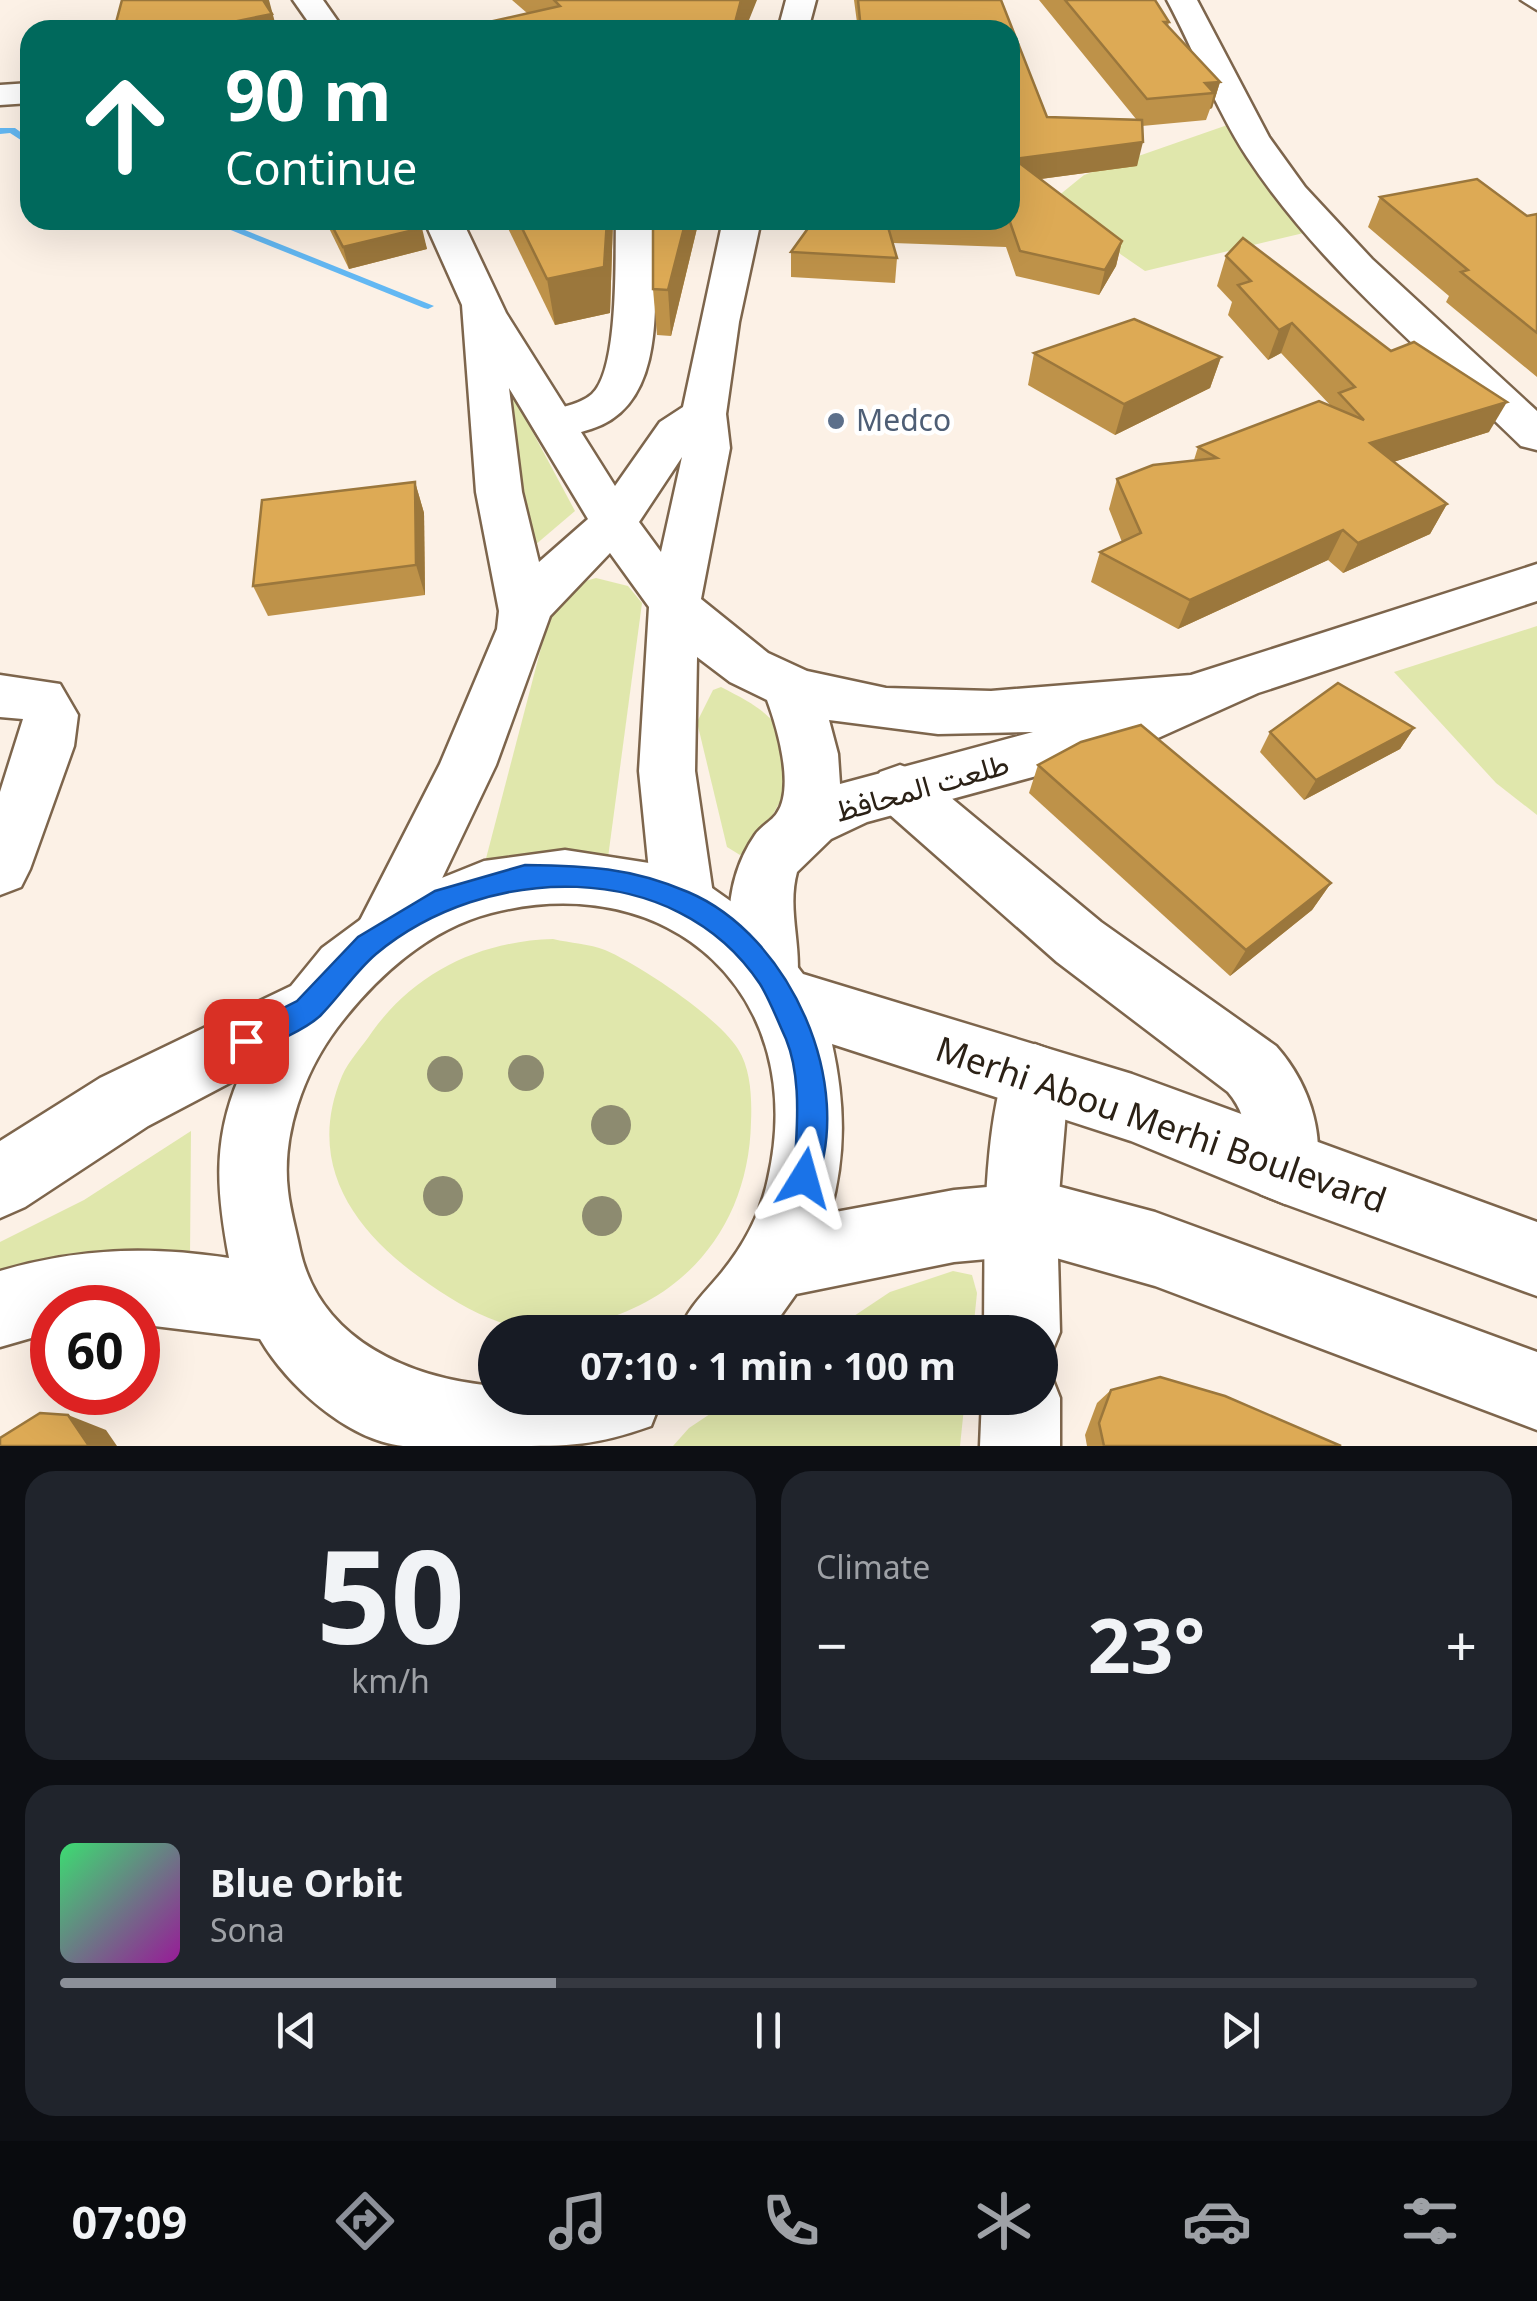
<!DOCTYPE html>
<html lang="en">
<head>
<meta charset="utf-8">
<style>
	:root { --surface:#171b24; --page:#20242c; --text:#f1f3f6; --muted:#9ea1a6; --line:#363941; --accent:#8c9099 }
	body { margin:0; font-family:"Noto Sans",Vazirmatn,sans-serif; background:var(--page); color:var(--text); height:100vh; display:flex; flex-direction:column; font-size:38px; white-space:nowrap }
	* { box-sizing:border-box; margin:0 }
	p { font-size:32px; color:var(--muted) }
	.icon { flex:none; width:55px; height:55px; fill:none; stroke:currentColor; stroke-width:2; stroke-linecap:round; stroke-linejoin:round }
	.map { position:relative; height:1446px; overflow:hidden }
	.details { display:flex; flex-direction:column; gap:25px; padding:25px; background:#0d0f14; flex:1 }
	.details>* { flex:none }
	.hud { position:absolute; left:20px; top:20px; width:1000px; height:210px; border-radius:30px; box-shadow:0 10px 40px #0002; background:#00695c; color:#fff; overflow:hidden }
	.speed { position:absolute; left:30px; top:1285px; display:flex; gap:20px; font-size:50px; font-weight:700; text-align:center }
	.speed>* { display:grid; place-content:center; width:130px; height:130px; border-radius:50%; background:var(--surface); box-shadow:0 10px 40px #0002; line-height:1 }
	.speed .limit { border:15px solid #d22; background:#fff; color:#111 }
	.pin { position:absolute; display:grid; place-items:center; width:85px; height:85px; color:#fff; margin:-42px; border-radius:20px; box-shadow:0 5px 15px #0006 }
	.me { position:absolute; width:110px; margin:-55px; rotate:8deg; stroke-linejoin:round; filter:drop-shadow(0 0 8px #0008) }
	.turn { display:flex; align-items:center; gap:35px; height:210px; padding:0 40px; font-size:45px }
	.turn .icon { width:130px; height:130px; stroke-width:2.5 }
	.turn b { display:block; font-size:70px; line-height:85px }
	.big { font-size:75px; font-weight:700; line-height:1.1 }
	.details .widget { flex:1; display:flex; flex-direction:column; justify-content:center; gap:15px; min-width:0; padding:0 35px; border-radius:30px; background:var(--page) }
	.details .dial { align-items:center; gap:0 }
	.dial b { font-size:130px; line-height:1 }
	.song { display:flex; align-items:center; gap:30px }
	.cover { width:120px; height:120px; border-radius:15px; background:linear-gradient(135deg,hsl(140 70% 55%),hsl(300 70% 35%)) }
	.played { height:10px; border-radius:5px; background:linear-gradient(90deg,var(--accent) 35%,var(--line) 35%) }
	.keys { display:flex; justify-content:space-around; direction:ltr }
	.heat { display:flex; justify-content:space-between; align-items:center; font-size:55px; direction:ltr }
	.details .tiles { flex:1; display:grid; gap:25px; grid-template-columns:1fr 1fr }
	.widget:last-child { grid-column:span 2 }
	.trip { position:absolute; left:478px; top:1315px; width:580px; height:100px; border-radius:50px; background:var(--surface); box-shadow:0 10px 40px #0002; font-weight:700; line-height:100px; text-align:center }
	.tabs { display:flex; height:160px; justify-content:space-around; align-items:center; background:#090b0e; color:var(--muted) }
	.tabs .icon { width:70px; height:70px }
	.tabs .on { color:var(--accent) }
	.tabs b { font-size:45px; color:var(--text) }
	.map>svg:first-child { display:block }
	.green { fill:#e0e7ac }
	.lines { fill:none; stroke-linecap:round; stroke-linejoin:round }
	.stream { fill:#63b8f3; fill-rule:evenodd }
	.street-casing { stroke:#7d654c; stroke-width:5 }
	.secondary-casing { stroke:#7d654c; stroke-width:5 }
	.primary-casing { stroke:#7d654c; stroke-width:5 }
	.street { fill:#fff; fill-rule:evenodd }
	.secondary { fill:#fff; fill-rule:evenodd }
	.primary { fill:#fff; fill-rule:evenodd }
	.tree { fill:#8d8b70 }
	.wall { fill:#be9249 }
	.shaded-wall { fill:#9b773c }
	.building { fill:#da5; stroke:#9b773c; stroke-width:2.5 }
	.route { fill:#1a73e8; stroke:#114b97; stroke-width:2.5 }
	.service-dot { fill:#5c6f8a; stroke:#fff; stroke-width:4 }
	.labels { text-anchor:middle; stroke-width:9; stroke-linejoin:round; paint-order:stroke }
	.service-label { font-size:30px; fill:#4e5e75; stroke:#fff; text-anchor:start }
	.street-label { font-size:30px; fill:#2b2116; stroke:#fff }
	.near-street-label { font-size:35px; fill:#2b2116; stroke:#fff }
</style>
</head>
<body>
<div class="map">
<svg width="1537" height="1446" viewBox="0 0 1537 1446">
	<rect width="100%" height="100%" fill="#fcf1e6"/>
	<g class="green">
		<path d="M1236,122L1312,231L1145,271L1094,236L1036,214L1084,175Z"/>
		<path d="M501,373L575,511L528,551Z"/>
		<path d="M596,578L628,586L642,603L607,865L483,870L552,606L582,582Z"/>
		<path d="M1537,626V815L1496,783L1394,672Z"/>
		<path d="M721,687C768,711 782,721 797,771L755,847L740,855L727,847L697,722L713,690Z"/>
		<path d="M553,939C570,943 590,944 605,950C640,965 718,1017 738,1049C751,1069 752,1099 751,1122C749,1222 689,1299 591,1323C574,1327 556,1335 539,1332C497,1326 464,1308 429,1284C357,1235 304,1167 342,1076C349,1060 363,1046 372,1032C415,972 480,941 553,939Z"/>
		<path d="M191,1131L190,1258L0,1298V1242L84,1200Z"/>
		<path d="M953,1271L972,1275L977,1293L973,1332H830L890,1292Z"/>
		<path d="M734,1398H965L960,1446H673L689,1428Z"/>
	</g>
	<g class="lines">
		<g class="stream">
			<path d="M0,128H15L30,139V146L10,133L0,134Z"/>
			<path d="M206,220H220L434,306L428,309L424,308Z"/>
		</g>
		<defs>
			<g id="street">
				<path d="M1167,0H1197L1269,137L1305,187L1372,259L1537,411V450L1521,446C1427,354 1320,268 1247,157C1215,108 1195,52 1167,0Z"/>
				<path d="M1521,0H1537V10Z"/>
				<path d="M30,83V103L0,105V85Z"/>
				<path d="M616,220H654C653,287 672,404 591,429C572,435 558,440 538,435L532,425C545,405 574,410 592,394C619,370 615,257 616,220Z"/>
				<path d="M0,675L60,684L78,715L74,746L30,869L21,887L0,895V792L23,719L0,717Z"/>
				<path d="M900,765L920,772L1101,922L1276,1046C1311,1085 1330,1145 1310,1194L1285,1204L1260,1194C1246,1159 1254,1122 1228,1092L1057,962L880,806L871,789L880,772Z"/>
			</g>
			<g id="secondary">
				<path d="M293,0H323L344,30H314Z"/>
				<path d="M786,0H816L808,30H778Z"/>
				<path d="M424,220H462L506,313L615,486L660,422L683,407L723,220H761L739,322L726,414L730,448L701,599L768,653L807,671L886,688L991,691L1191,675L1537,564V601L1258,693L1129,751L867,822L831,839L797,872C785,915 808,960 792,997L769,1005L746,997C723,945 722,883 755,835C761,826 772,821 777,813C795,787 777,727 767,700L730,682L697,657L695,771L714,901L705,920L683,928L661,920L652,901L639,771L649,607L610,553L550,616L496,765L405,956L383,964L361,956L352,936L440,764L497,629L499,611L476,492L462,305ZM509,388L588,519L539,562L522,492ZM682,457L661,552L639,522ZM829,720L938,734L1033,732L840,784L838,754Z"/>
				<path d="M1035,1044L1059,1053L1069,1076L1057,1218L1060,1332L1049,1359L1040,1363V1332H984C985,1254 981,1123 1011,1053Z"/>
				<path d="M1040,1367L1049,1370L1060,1398V1446H980L982,1398H1040Z"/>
			</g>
			<path id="primary" d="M565,850L649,863L712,888L767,927L803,974L1132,1074L1537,1222V1296L1285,1204L1131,1141L832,1044C845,1103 846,1155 830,1213L954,1190L1042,1182L1155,1212L1537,1352V1430L1155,1286L1042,1254L954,1262L796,1294L769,1332H679C689,1306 704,1294 722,1272C744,1245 761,1213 768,1179C810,995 671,867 491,913C428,929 375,978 337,1028C304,1072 281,1135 288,1191C290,1210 296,1230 300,1250C320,1341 411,1379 495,1386V1398H662L651,1426C595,1446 570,1446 510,1446C475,1446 437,1446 403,1446C347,1440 287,1385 260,1339L138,1324V1308H52V1332L0,1347V1271C77,1248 149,1246 229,1258C217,1193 212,1141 239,1078L148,1126L25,1207L0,1218V1141L100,1078L291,986L322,948L387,900L484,861Z"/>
		</defs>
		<use href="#street" class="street-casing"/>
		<use href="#secondary" class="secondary-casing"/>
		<use href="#primary" class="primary-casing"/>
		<use href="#street" class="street"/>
		<use href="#secondary" class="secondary"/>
		<use href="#primary" class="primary"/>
	</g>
	<g class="tree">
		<circle cx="526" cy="1073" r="18"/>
		<circle cx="445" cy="1074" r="18"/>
		<circle cx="611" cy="1125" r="20"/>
		<circle cx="443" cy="1196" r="20"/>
		<circle cx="602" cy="1216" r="20"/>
	</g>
	<g class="wall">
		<path d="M512,0H757L527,13Z"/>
		<path d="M854,0H1001L1047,117L1136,119L1039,0H1155L1169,22L1168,26L1220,82L1212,108L1210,109L1206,120L1142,126L1137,166L1041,179L1122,241L1116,266L1099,295L1016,276L1006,247L893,243L897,258L895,283L791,277V252L814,220H1010V30H858Z"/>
		<path d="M1380,197L1527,216L1537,214V377L1446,302L1449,296L1368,227Z"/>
		<path d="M325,220H418L427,249L349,269Z"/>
		<path d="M504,220H613L610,313L555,325Z"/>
		<path d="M653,220H699L671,336L657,335L653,289Z"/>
		<path d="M1226,256L1489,432L1393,462L1447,504L1430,534L1343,573L1328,560L1178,629L1091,582L1100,552L1122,542L1109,509L1117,479L1194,460L1198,447L1331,406L1281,353L1268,360L1228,315L1232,302L1217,286Z"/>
		<path d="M1034,353L1221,357L1210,388L1115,435L1028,385Z"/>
		<path d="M415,482L424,513L425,595L268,616L253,586Z"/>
		<path d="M1414,728L1400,749L1304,800L1260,752L1270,732Z"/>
		<path d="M1038,765L1331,883L1312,910L1230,976L1029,793Z"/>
		<path d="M1111,1390L1341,1446H1087L1085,1435L1097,1403Z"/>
	</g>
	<g class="shaded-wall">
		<path d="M256,0H269L277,30H193Z"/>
		<path d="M741,0H757L745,30H733Z"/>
		<path d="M1220,82L1212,108L1210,109L1214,93L1205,83Z"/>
		<path d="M1143,142L1137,166L1010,183L1014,159Z"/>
		<path d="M607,220H613L610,313L555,325L547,279Z"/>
		<path d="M686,220H699L671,336L668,290Z"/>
		<path d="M422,228L427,249L349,269L343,247Z"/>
		<path d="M1122,241L1116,266L1099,295L1105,270Z"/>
		<path d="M1292,323L1281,353L1268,360L1279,330Z"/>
		<path d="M1221,357L1210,388L1115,435L1124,404Z"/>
		<path d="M1507,402L1489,432L1355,474L1370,443Z"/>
		<path d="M415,482L424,513L425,595L416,565Z"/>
		<path d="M1447,504L1430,534L1343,573L1358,543Z"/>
		<path d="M1343,530L1328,560L1178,629L1190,600Z"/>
		<path d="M1414,728L1400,749L1304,800L1316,780Z"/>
		<path d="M1331,883L1312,910L1230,976L1246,950Z"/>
		<path d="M68,1415L106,1430L117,1446H89Z"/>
	</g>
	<g class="building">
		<path d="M122,0H263L272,14L193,30H114Z"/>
		<path d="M554,0H741L733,30H453L560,6Z"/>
		<path d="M858,0H1001L1047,117L1142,120L1143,142L1014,159L1122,241L1105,270L1020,251L1010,222L942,220H1010V30H861Z"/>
		<path d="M1065,0H1155L1169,22H1164L1220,82L1205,83L1214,93L1147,99Z"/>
		<path d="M1477,179L1527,216L1537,214V333L1461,272L1468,270L1380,197Z"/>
		<path d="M329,220H418L422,228L343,247Z"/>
		<path d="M518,220H607L604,267L547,279Z"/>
		<path d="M653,220H686L668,290L653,289Z"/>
		<path d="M814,220H886L897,258L791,252Z"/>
		<path d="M1243,238L1391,351L1414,342L1507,402L1370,443L1447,504L1358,543L1343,530L1190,600L1100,552L1141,533L1117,479L1153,465L1217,458L1198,447L1319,401L1364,420L1339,393L1355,387L1292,323L1279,330L1238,285L1251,281L1226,256Z"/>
		<path d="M1134,319L1221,357L1124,404L1034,353Z"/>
		<path d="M415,482L416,565L253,586L262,500Z"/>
		<path d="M1338,683L1414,728L1316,780L1270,732Z"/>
		<path d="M1141,725L1331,883L1246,950L1038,765L1081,742Z"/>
		<path d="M1160,1377L1225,1396L1341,1446H1104L1099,1423L1111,1390Z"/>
		<path d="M40,1413L68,1415L89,1446H0V1438Z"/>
	</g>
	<path class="route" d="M525,865C587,866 630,867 688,892C790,935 857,1085 814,1188L804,1192L793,1188C787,1173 795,1160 796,1144C798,1110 799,1071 786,1039C778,1022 770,1000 760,984C675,856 485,863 376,954C355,972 339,997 320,1016C302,1032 268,1045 246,1054L236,1050L232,1041L236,1032L297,1001L358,937L435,891Z"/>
	<circle class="service-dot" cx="836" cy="421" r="10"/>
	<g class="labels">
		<g class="service-label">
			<text x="856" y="431">Medco</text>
		</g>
		<g class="street-label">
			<text transform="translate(922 788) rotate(-16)" y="10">طلعت المحافظ</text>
		</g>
		<g class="near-street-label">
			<text transform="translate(1161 1125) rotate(19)" y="12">Merhi Abou Merhi Boulevard</text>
		</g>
	</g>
</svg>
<div class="speed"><div class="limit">60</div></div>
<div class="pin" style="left:246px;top:1041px;background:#d93025"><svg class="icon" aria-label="arrive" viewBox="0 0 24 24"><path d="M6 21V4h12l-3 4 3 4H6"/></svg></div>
<svg class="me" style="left:804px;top:1178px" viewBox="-20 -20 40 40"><path d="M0-17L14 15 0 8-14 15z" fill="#1a73e8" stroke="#fff" stroke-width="4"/></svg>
<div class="trip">07:10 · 1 min · 100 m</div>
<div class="hud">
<div class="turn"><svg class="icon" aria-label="ahead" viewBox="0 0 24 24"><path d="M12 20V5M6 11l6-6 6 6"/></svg><div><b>90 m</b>Continue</div></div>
</div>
</div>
<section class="details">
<div class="tiles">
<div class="widget dial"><b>50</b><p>km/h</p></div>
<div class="widget"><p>Climate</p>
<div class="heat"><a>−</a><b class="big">23°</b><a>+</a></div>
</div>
<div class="widget">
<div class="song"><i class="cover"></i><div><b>Blue Orbit</b><p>Sona</p></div></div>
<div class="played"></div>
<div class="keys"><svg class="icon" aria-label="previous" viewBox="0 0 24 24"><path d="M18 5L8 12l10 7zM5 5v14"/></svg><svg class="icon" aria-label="pause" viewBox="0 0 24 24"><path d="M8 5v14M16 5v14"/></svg><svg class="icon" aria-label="next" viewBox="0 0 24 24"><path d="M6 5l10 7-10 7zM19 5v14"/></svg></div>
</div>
</div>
</section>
<nav class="tabs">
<b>07:09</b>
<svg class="icon on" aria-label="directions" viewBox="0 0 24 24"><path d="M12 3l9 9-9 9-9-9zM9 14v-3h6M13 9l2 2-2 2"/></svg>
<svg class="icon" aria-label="music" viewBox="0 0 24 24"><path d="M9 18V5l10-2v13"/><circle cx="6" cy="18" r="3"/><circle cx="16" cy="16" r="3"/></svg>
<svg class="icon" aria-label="phone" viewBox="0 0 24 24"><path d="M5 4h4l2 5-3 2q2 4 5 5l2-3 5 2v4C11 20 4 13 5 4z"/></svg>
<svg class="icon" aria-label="climate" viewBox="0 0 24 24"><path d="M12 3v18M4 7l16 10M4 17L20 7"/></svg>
<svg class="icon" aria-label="car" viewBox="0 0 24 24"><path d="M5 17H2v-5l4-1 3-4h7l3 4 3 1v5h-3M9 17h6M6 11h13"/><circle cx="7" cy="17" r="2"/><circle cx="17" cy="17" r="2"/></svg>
<svg class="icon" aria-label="filters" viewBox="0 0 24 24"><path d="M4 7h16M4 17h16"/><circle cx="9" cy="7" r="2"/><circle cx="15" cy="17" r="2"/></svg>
</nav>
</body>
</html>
